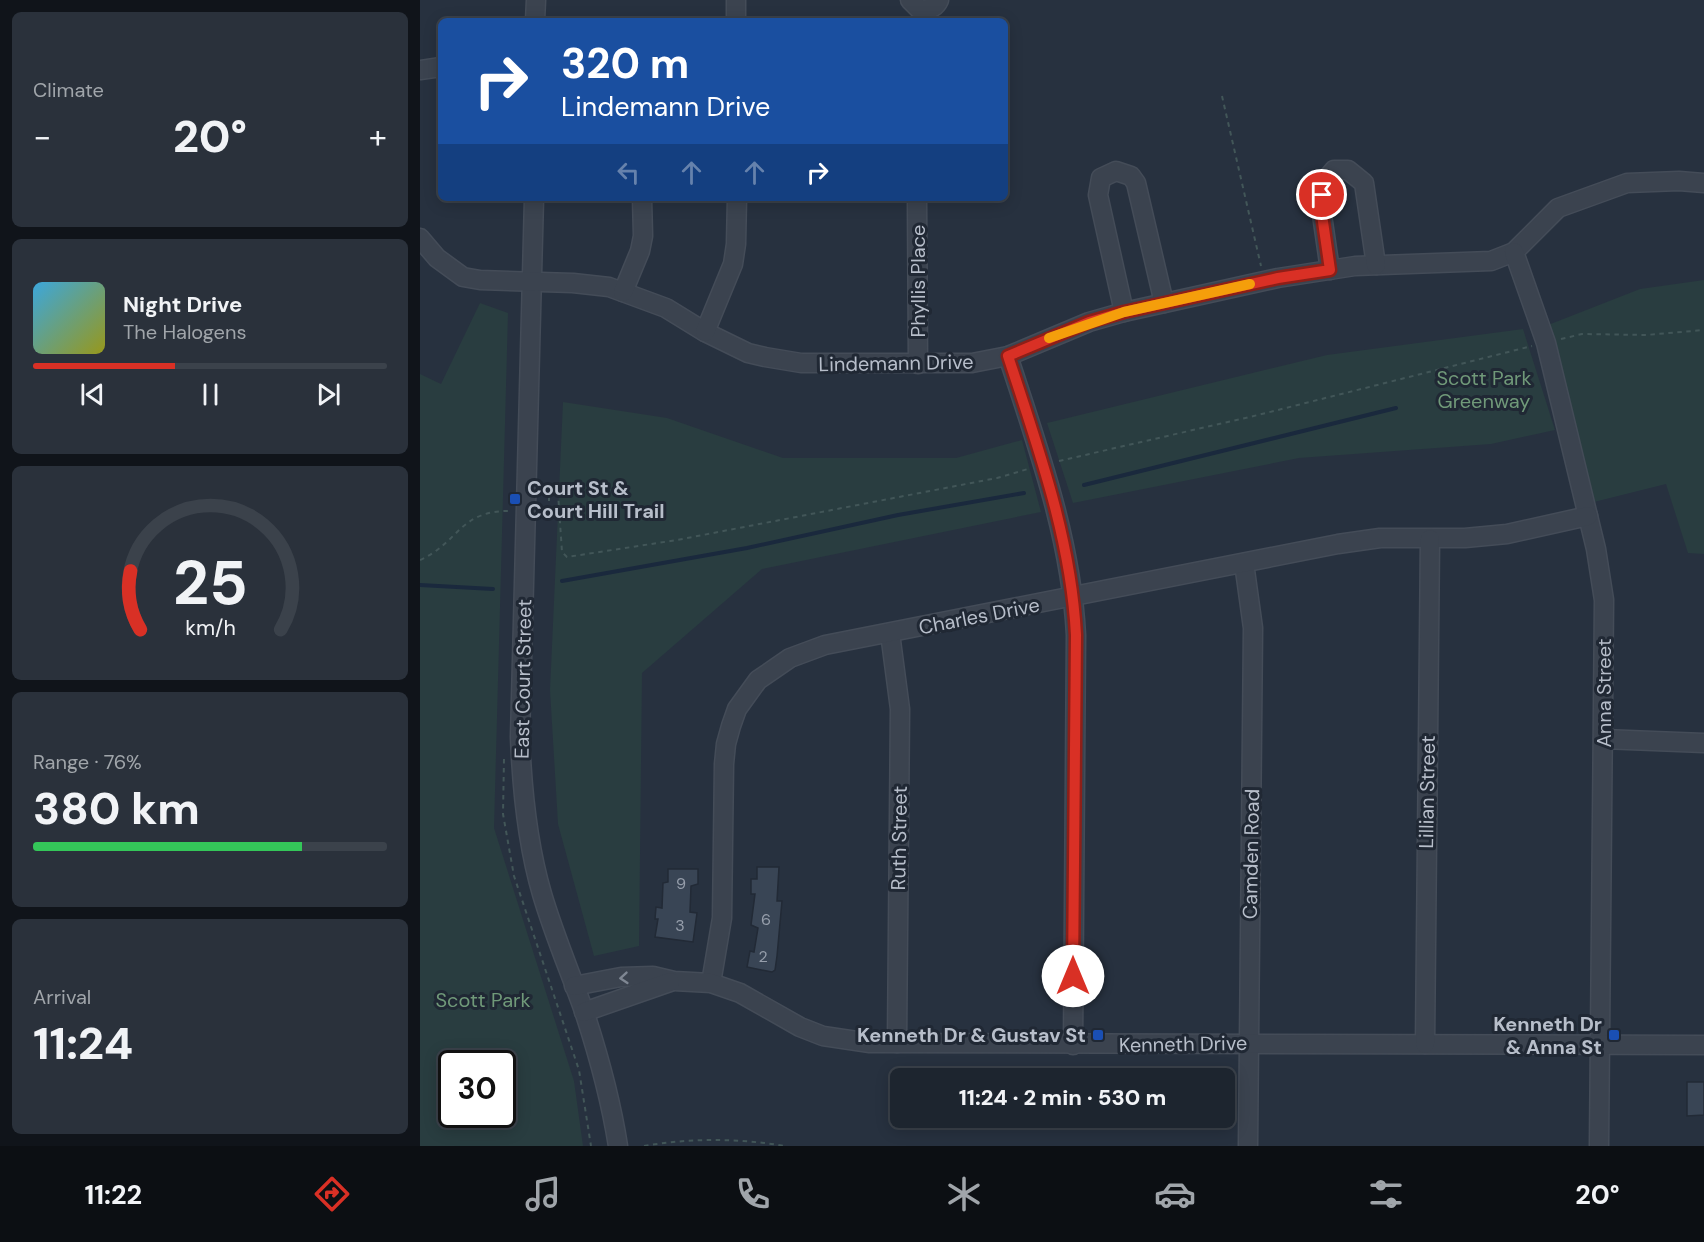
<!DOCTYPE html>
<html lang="en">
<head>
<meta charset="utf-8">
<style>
	:root { --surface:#1d252f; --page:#2a313b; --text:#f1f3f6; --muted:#a0a5aa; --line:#3b424b; --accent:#d93025 }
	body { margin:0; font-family:"DM Sans",sans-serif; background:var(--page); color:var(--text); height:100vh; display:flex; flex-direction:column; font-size:22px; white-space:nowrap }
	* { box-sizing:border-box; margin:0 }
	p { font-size:20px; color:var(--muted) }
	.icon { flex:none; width:33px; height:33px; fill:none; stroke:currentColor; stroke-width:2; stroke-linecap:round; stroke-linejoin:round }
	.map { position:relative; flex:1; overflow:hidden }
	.details { display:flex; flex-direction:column; gap:12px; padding:12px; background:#10141a; width:420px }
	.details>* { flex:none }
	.guide { position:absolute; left:18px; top:18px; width:570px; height:183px; border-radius:9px; box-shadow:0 3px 15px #0003,0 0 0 2px var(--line); background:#1a4fa0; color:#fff; overflow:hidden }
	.speed { position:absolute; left:18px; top:1050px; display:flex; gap:12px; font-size:30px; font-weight:700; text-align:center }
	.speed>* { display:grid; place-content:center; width:78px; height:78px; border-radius:50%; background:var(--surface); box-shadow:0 3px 15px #0003,0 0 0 2px var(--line); line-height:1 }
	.speed .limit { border:3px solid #111; border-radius:9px; background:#fff; color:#111 }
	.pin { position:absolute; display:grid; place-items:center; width:51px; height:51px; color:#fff; margin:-26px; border:3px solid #fff; border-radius:50%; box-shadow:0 2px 6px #0007 }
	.me { position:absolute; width:66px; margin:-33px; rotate:0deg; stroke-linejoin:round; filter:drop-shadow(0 0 4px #0008) }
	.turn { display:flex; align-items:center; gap:21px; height:126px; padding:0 24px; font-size:27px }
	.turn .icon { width:78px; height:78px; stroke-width:2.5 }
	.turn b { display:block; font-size:42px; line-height:51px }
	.lanes { display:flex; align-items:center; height:57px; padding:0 24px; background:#0003; justify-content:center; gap:30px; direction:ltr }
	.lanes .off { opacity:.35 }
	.big { font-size:45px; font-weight:800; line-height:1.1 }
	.details .card { flex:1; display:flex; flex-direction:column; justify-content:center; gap:9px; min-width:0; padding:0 21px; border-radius:9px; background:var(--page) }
	.details .dial { align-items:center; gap:0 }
	.dial svg { height:156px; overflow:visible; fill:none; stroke:var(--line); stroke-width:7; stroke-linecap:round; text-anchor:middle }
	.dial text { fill:var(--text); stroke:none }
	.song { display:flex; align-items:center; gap:18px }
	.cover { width:72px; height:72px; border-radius:9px; background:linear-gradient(135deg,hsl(200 70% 55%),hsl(60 70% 35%)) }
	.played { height:6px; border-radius:3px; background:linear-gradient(90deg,var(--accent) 40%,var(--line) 40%) }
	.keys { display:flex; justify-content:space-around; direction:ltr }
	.heat { display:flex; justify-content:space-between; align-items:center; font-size:33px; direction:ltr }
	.charge { height:9px; border-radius:4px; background:linear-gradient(90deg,#34c759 76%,var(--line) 0) }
	.trip { position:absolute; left:470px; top:1068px; width:345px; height:60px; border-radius:9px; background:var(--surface); box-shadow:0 3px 15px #0003,0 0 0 2px var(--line); font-weight:800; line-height:60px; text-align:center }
	.tabs { display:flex; height:96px; justify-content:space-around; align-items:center; background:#0c0f13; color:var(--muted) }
	.tabs .icon { width:42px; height:42px }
	.tabs .active { color:var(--accent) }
	.tabs b { font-size:27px; color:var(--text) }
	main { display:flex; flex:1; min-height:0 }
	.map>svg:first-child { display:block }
	.green { fill:#293d40; fill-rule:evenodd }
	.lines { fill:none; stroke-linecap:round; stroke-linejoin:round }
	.stream { stroke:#1a293d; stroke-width:4 }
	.building { fill:#394555; stroke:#222a36; stroke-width:1.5 }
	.minor-casing { stroke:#444c58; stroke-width:21 }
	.path { stroke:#425658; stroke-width:2; stroke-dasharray:4.5 4.5; stroke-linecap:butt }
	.minor { stroke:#3b434f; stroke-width:18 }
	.oneway { stroke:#7f8793 }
	.route-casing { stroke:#8d1f18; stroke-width:15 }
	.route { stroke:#d93025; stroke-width:10 }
	.slow { stroke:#f59e0b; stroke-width:10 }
	.transit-dot { fill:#1a4fb4; stroke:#202834; stroke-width:2 }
	.labels { text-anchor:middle; stroke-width:6; stroke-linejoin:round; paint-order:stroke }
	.number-label { font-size:16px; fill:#969eab }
	.street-label { font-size:20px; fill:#b7beca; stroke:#202834 }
	.park-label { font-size:20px; fill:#709979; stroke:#202834 }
	.poi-label { font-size:20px; font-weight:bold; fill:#b7beca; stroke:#202834; text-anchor:end }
</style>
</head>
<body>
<main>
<section class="details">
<div class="card"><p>Climate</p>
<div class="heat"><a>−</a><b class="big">20°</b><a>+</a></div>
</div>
<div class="card">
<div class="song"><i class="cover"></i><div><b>Night Drive</b><p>The Halogens</p></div></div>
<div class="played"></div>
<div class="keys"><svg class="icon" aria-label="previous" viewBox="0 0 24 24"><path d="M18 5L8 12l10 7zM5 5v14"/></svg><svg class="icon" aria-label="pause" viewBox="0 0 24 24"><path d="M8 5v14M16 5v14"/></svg><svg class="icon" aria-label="next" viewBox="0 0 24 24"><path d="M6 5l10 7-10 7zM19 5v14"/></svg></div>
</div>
<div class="card dial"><svg viewBox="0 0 100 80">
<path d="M14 69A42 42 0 1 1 86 69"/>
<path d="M14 69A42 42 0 0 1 9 39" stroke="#d93025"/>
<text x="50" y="56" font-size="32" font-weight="700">25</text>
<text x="50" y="72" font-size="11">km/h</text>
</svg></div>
<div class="card"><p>Range · 76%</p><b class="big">380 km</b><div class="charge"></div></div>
<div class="card"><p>Arrival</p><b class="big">11:24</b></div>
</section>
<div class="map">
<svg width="1284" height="1146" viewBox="0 0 1284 1146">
	<rect width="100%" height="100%" fill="#27313f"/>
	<g class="green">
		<path d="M1284,280V554L1268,553L1246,484L1174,502L1128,325L1220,289Z"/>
		<path d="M60,303L88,313L74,828L154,1081L163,1146H0V374L21,384ZM32,1064H82V1114H32Z"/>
		<path d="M1103,329L1135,430L1071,444L879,458L653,503L627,423L907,355Z"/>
		<path d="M143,402L247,418L363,458H536L602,440L621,512L342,569L222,673L219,946L174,956L138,824L130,690Z"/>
	</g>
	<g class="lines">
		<g class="stream">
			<path d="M664,485L976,408"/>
			<path d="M142,581L327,548L478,515L604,493"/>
			<path d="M0,585L73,589"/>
		</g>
	</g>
	<g class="building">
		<path d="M337,867H359L357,901H362L357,956L355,970L352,972L327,967L330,951L334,952L338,928L331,925L335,894H331V879H337Z"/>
		<path d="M248,869H278V884L271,886L270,912L277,913L273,942L235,937L238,919H235L236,907L242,908L243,883L248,882Z"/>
		<path d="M1267,1082H1284V1115L1267,1116Z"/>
	</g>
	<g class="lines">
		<defs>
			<g id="minor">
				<path d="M316,0V21"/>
				<path d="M490,0L499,9C508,10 515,9 519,0"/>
				<path d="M115,21L116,0"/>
				<path d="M0,70L21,67"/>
				<path d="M114,198L100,737C102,790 107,843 122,894C134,935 151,974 165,1014C179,1057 191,1101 198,1146"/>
				<path d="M497,198L498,364"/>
				<path d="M0,238L17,258L43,277L60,280L153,283L189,287L246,308L285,332L328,353L345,357L381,363H552L588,356L669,322L704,312L858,278L935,266L1071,261L1094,252L1138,208L1207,183L1259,181L1284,183"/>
				<path d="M1094,252L1126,343L1176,549L1184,600L1179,1146"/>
				<path d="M910,270L901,208L903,183L914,170H928L944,183L956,265"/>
				<path d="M203,292L220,251L223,236L222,198"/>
				<path d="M704,312L678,195L681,178L696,171L711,176L716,183L744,303"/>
				<path d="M285,332L313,264L316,244L317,198"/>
				<path d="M588,356C618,448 651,538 656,635L653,1045"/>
				<path d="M824,563L833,628L828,1146"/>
				<path d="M470,633L480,709L477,1043"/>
				<path d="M1183,739L1284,743"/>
				<path d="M291,983L302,918L304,764L306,744L311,726L317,709L338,680L370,658L405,645L918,544L960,538H1045L1087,534L1168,516"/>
				<path d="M154,986L201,977L233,976L254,981L291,983L320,993L380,1027L403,1036L450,1043L1284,1045"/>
				<path d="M164,1012L250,982"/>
				<path d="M1005,1044L1010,539"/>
			</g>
		</defs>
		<use href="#minor" class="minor-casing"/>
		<g class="path">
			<path d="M802,96L841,266"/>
			<path d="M1141,339L1162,334L1226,335L1284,330"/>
			<path d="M639,461L838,415L1112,346"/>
			<path d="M122,512H129V491L138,493L142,552L147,557L257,540L577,478L608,469"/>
			<path d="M0,560C40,542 39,510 91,511"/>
			<path d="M84,759L83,814L94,876L159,1070L171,1146"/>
			<path d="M224,1146C271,1138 317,1138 365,1146"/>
		</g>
		<use href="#minor" class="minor"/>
	</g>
	<defs><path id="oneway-chevron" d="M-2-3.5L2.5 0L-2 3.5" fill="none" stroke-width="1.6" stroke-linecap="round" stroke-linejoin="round" transform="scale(1.5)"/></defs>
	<use class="oneway" href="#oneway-chevron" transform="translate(204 978) rotate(175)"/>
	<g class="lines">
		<defs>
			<path id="route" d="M653,976L656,635C651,538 618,448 588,356L669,322L704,312L858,278L910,270L901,208L902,195"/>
		</defs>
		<use href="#route" class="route-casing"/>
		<use href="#route" class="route"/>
		<path class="slow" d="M629,338L704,312L830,284"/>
	</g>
	<g class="transit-dot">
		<rect x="89" y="493" width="12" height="12" rx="3"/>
		<rect x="672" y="1029" width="12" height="12" rx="3"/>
		<rect x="1188" y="1029" width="12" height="12" rx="3"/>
	</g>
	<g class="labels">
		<g class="number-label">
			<text x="261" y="889">9</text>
			<text x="346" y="925">6</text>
			<text x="260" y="931">3</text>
			<text x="343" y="962">2</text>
		</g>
		<g class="street-label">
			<text transform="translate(498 281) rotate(-90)" y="7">Phyllis Place</text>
			<text transform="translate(476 363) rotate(-1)" y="7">Lindemann Drive</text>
			<text transform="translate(559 616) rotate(-11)" y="7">Charles Drive</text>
			<text transform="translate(103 679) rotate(-89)" y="7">East Court Street</text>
			<text transform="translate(1184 693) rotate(-90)" y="7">Anna Street</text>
			<text transform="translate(1007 792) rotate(-89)" y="7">Lillian Street</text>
			<text transform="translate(479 838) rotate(-89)" y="7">Ruth Street</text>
			<text transform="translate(831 854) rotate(-89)" y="7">Camden Road</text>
			<text transform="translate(763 1044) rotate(-1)" y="7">Kenneth Drive</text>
		</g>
		<g class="park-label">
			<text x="1064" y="385">Scott Park<tspan x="1064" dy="23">Greenway</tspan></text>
			<text x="63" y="1007">Scott Park</text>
		</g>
		<g class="poi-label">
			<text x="107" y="495" text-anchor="start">Court St &amp;<tspan x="107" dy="23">Court Hill Trail</tspan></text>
			<text x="1182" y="1031">Kenneth Dr<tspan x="1182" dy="23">&amp; Anna St</tspan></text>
			<text x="666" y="1042">Kenneth Dr &amp; Gustav St</text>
		</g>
	</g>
</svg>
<div class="speed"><div class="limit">30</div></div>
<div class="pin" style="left:902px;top:195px;background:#d93025"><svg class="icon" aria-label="arrive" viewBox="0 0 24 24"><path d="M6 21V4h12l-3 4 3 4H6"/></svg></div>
<svg class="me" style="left:653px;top:976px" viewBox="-20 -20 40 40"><circle r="19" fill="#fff"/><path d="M0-13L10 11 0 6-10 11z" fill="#d93025"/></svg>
<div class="trip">11:24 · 2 min · 530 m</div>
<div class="guide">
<div class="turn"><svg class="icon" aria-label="right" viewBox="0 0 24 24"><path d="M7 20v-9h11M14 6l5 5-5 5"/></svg><div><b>320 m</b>Lindemann Drive</div></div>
<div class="lanes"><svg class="icon off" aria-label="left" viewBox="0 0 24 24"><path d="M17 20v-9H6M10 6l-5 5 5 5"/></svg><svg class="icon off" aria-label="ahead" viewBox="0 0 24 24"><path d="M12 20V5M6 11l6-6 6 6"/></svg><svg class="icon off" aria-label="ahead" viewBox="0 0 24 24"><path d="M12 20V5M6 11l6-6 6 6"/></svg><svg class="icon" aria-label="right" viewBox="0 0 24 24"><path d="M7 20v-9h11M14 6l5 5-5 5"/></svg></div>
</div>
</div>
</main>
<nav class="tabs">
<b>11:22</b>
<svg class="icon active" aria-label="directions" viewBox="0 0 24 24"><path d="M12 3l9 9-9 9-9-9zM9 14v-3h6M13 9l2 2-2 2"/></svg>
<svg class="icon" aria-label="music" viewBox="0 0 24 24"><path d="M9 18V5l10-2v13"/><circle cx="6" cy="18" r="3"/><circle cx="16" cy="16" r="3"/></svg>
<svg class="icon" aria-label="phone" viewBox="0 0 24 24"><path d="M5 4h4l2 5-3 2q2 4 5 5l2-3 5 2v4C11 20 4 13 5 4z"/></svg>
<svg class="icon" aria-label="climate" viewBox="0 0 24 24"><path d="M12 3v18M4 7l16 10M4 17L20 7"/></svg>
<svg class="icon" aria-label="car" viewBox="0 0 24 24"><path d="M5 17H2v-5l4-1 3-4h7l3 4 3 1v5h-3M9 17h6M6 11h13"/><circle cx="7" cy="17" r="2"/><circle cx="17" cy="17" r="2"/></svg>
<svg class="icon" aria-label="filters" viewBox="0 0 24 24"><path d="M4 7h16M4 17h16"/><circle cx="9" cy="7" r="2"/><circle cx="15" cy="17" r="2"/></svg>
<b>20°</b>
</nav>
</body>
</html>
